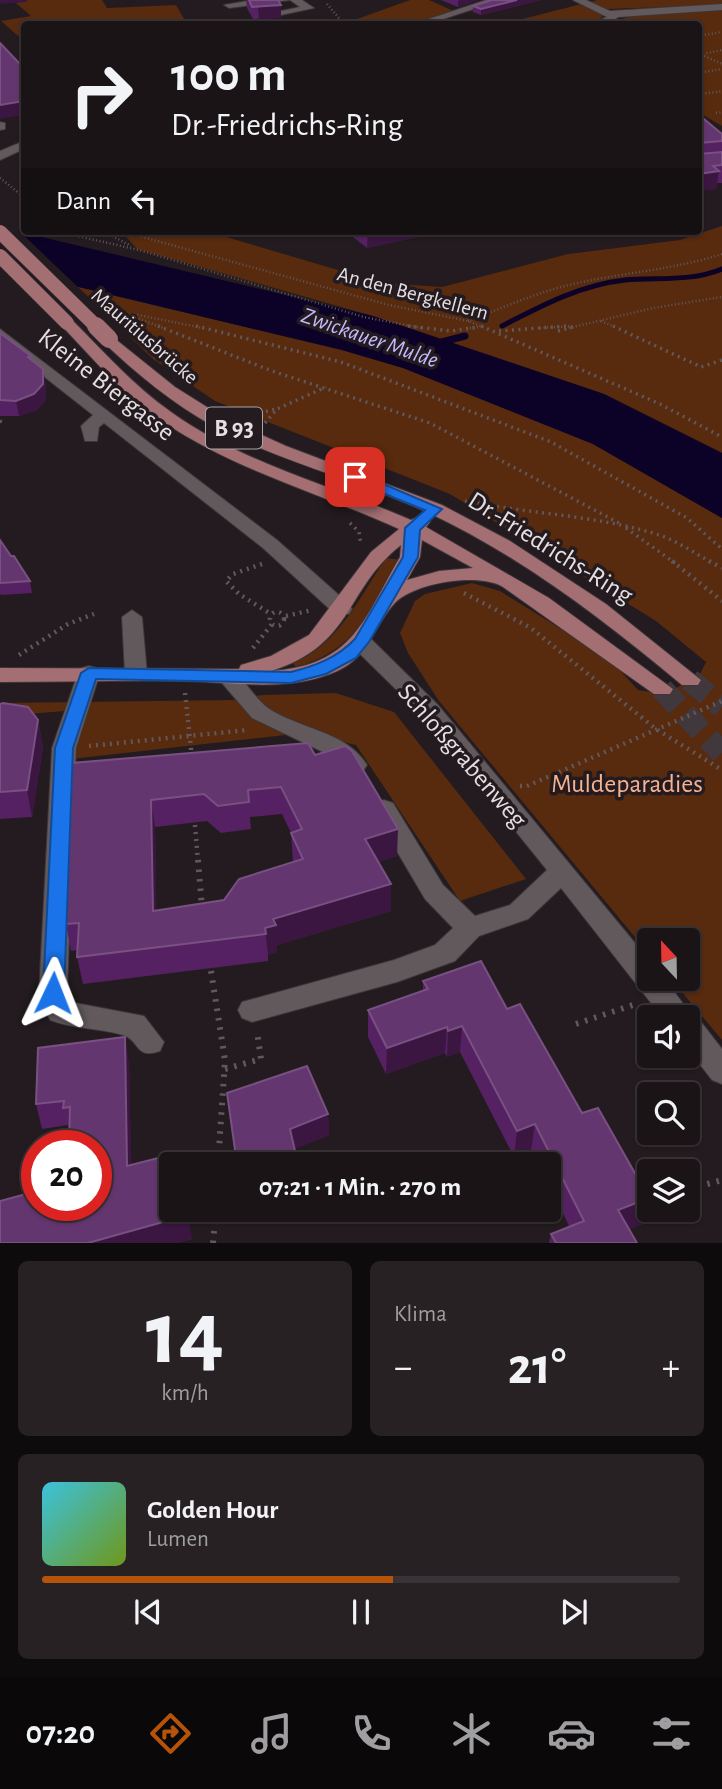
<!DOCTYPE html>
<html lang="de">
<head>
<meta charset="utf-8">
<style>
	:root { --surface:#1a1417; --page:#272124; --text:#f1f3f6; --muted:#9f9ea1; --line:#383336; --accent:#b45309 }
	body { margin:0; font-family:"Alegreya Sans",sans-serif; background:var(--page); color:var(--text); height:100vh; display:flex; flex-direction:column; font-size:26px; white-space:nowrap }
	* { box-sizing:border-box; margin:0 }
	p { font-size:23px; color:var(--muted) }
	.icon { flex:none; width:38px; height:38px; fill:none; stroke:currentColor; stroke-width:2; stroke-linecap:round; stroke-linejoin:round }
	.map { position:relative; height:1243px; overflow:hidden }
	.drawer { display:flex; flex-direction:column; gap:18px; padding:18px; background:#0e0b0d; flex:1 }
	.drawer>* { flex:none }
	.top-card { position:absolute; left:21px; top:21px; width:681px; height:214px; border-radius:7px; box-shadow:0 2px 5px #0004,0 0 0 2px var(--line); background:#1a1417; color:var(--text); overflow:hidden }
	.needle { width:46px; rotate:338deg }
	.buttons { position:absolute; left:637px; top:928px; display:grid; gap:14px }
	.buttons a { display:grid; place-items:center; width:63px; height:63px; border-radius:7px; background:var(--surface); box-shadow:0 2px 5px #0004,0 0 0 2px var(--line); font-size:35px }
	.speed { position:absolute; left:21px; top:1130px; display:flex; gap:14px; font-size:35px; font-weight:700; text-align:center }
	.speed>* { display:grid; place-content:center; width:91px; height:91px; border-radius:50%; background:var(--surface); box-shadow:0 2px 5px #0004,0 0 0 2px var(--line); line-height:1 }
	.speed .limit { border:10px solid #d22; background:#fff; color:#111 }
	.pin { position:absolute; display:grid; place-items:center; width:60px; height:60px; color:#fff; margin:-30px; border-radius:14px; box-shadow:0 4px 10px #0006 }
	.me { position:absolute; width:77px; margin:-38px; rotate:2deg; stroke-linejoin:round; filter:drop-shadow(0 0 5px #0008) }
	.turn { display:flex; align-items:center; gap:24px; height:147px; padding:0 35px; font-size:32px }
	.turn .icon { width:91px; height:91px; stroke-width:2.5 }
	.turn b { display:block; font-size:49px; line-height:60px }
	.then { display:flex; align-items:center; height:66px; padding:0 35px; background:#0003; gap:14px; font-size:26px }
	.big { font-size:52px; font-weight:700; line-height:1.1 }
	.drawer .widget { flex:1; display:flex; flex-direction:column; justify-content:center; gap:10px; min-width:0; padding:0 24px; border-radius:10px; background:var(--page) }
	.drawer .dial { align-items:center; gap:0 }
	.dial b { font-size:91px; line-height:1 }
	.song { display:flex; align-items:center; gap:21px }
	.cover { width:84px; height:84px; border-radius:10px; background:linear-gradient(135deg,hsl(190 70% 55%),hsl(80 70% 35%)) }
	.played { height:7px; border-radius:4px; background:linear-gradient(90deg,var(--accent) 55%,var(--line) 55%) }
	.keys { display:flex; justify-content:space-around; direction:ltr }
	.heat { display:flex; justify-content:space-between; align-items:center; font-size:38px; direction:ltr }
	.drawer .tiles { flex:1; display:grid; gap:18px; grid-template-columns:1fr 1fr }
	.widget:last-child { grid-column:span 2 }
	.trip { position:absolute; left:159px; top:1152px; width:402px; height:70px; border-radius:7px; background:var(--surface); box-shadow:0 2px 5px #0004,0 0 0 2px var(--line); font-weight:700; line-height:70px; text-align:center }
	.tab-bar { display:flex; height:112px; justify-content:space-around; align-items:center; background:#0a0809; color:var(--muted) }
	.tab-bar .icon { width:49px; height:49px }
	.tab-bar .on { color:var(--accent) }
	.tab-bar b { font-size:32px; color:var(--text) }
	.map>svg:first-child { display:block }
	.green { fill:#582a0e }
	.water { fill:#0c0227 }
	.pier { fill:#231b1f }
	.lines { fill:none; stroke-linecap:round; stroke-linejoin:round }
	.stream-far1 { stroke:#0c0227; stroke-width:5 }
	.stream { stroke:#0c0227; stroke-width:7 }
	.major-tunnel { stroke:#40383c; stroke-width:23; stroke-dasharray:23 11; stroke-linecap:butt }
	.minor-casing { stroke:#3c3639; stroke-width:2 }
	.major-casing { stroke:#3c3639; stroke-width:2 }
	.path-far3 { stroke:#60585c; stroke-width:2.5; stroke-dasharray:1 2.5; stroke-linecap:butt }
	.path-far2 { stroke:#60585c; stroke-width:3.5; stroke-dasharray:2 4.5; stroke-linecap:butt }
	.path-far1 { stroke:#60585c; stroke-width:4.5; stroke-dasharray:2 5; stroke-linecap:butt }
	.path { stroke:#60585c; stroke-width:6; stroke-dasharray:2.5 7; stroke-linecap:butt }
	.minor { fill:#62595d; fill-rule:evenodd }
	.major { fill:#a46f72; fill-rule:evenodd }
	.major-bridge-far1-casing { stroke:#3c3639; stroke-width:15; stroke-linecap:butt }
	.major-bridge-casing { stroke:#3c3639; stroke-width:19; stroke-linecap:butt }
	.path-bridge { stroke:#60585c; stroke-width:4.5; stroke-dasharray:2 5; stroke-linecap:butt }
	.major-bridge-far1 { stroke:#a46f72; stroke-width:14 }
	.major-bridge { stroke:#a46f72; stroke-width:18 }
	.wall { fill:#552162; fill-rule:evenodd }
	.shaded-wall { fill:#3a1641 }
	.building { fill:#64366f; stroke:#785081; stroke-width:2; fill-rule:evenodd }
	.route { fill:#1a73e8; stroke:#114b97; stroke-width:2 }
	.labels { text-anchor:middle; stroke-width:7; stroke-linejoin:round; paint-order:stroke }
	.far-street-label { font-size:21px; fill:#e5dfe2; stroke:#231b1f }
	.far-water-label { font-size:23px; font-style:italic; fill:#c2bcfe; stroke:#231b1f }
	.shield { fill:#231b1f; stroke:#aba4a8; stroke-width:2 }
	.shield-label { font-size:24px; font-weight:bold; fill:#e5dfe2 }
	.street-label { font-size:26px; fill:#e5dfe2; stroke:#231b1f }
	.park-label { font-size:26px; fill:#f7b390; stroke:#231b1f }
</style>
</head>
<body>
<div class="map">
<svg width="722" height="1243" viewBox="0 0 722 1243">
	<rect width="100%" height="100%" fill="#231b1f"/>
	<g class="green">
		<path d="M24,0H102L107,8L176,5L187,24H24V41L1,21L31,16L16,3Z"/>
		<path d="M410,0H429L456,12L424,24H343Z"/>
		<path d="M597,0H722V5L607,9L601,11L602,17C587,31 526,24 503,24Z"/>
		<path d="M722,8V126L698,112V24H608L628,17Z"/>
		<path d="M722,226V453L604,394L373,316L137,249L121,231H206L382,283L442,287L568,254L680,240Z"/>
		<path d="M78,287L342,350L403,368L593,444L722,518V1040L670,978H688V940H649V954L439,701L408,653L400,633L415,601L425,594L472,583L500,591L590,647L614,664L638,690L656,693L676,688L699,676L706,662L656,621L450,494L215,401L153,359Z"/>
		<path d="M386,558L401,560C370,610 357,650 296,667L292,663C338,646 360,596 386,558Z"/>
		<path d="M336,693L394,712L526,879L460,901L356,745L304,733L62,760L66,711L0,716V703L232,700L262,695Z"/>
	</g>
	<path class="water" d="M0,227L373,316L604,394L722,453V518L593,444L403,368L342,350L0,268Z"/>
	<path class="pier" d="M0,224L15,227L83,292L0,272Z"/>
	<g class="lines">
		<path class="stream-far1" d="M502,326C541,306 580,285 625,280C658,277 690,282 722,269"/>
		<path class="stream" d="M438,343L465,336"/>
		<g class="major-tunnel">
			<path d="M690,680L722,707"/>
			<path d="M662,689L722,753"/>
		</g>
		<defs>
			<g id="minor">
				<path d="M253,0H290L229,8L224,5Z"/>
				<path d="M290,0H302L314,8L281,15V11L300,7Z"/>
				<path d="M486,0H501L428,24H414Z"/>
				<path d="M573,0H586L610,11L722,4V10L618,17L610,24H590L607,17Z"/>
				<path d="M0,122L5,123V129L0,130Z"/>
				<path d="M24,141V149L0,160V151Z"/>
				<path d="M0,329L277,540L349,604L352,609L349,614H335L263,548L104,423L99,427L97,441H85L81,426L93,415L0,342Z"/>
				<path d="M132,610L142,617L147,674L144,679H128L125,674L122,617Z"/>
				<path d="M361,635L369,637L438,705L649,960V978H664L693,1017L698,1018L722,1049V1084L712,1080L688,1049V1017H662L561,888L528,919L479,936L455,961L397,982L252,1022L242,1018L238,1010L242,1002L394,960L435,945L453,928L425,899L372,809L375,803L384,800L393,803L443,885L475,916L510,905L547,870L422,715L353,647L350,642Z"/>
				<path d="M89,666L97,668L100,673L76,748L67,993L70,1002L144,1016L164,1042L160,1051C135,1060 140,1040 123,1035C99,1028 73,1029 50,1020L39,993L52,748L78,673L81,668Z"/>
				<path d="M227,669L235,671C245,682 256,699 268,708C298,729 347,731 367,765L363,771L355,773L347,771L323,752L252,718L216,676L219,671Z"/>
			</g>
			<g id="major">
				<path d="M67,318L72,320C104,352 134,386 171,412C242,463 331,485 411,520L420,516L427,518L430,522L426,527L549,598L673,689L670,694H654L503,587C479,572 411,583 393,605C370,632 369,660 330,674C283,692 230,682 182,681C121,680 61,682 0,682V668L239,669L241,665L271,656L309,635L371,552L399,529C320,493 234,470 162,421C124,395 93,359 62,326L59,323ZM422,540L473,568L439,571L407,580L420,557ZM401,545L400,557C363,620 354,665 271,671C354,645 344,590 401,545Z"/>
				<path d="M109,334L175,387L226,419L286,446L442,505L510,541L606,604L701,680L698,685H682C604,620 522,557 429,513C358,480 281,462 213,426C172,403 137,374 103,342L101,339Z"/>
			</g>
		</defs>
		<use href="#minor" class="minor-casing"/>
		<use href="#major" class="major-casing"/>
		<g class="path-far3">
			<path d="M327,4L344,24"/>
			<path d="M698,36L722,32"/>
			<path d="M698,53L722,64"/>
			<path d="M703,54L722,50"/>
			<path d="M698,73L722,69"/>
			<path d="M702,94L722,91"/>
			<path d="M716,113L722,112"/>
			<path d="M0,178L24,197"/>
			<path d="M55,231L139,250L364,317L422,328"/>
			<path d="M103,231L131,246"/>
			<path d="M121,231L389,305L468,321L485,328"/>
			<path d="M106,306L163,328"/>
			<path d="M134,314L203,328"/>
			<path d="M468,321C496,310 525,298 554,289C609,273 667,272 722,254"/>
			<path d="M601,321L617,328"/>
			<path d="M470,328L479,327"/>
			<path d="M540,328L573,326"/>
			<path d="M569,328L653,308L722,297"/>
		</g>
		<g class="path-far2">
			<path d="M158,326L272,371L430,423L619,523"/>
			<path d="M196,326L341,362L551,442L687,518L722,549"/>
			<path d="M408,326L451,331L479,327"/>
			<path d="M481,326L660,404L722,437"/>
			<path d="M613,326L701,367L722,360"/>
			<path d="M499,331L566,326"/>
			<path d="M558,331L577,326"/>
			<path d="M247,416L276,409"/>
			<path d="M0,421L5,423"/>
			<path d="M265,423L277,409L326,387"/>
			<path d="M465,501C529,514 597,515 659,535C677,541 695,553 712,563"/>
			<path d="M350,523L359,532L361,545"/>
			<path d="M626,528L675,563"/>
		</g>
		<g class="path-far1">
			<path d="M672,561L722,601"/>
			<path d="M709,561L722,568"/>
			<path d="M262,564L233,574L226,581L239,594L271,614"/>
			<path d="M464,593L531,628L656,729L722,770"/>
			<circle cx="277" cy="619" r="7"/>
			<path d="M286,616L312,610"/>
			<path d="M253,648L272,624"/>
			<path d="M19,655L68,624L94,614"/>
			<path d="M185,693L188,720"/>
			<path d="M89,746L248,730"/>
			<path d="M191,748V758"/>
			<path d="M520,786H527L722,701"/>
			<path d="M195,825L198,862"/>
		</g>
		<g class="path">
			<path d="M198,860L202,908"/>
			<path d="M211,971L225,1060L218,1164"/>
			<path d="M576,1024L639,1003"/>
			<path d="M225,1069L261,1059L257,1031"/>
			<path d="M689,1189L722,1180"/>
			<path d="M213,1243L216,1209"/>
		</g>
		<use href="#minor" class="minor"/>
		<use href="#major" class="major"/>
		<defs>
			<g id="major-bridge-far1">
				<path d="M0,232L98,328"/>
				<path d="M0,256L67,323"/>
			</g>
			<path id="major-bridge" d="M96,326L109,339"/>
		</defs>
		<use href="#major-bridge-far1" class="major-bridge-far1-casing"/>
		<use href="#major-bridge" class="major-bridge-casing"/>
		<path class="path-bridge" d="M188,720L191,748"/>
		<use href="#major-bridge-far1" class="major-bridge-far1"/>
		<use href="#major-bridge" class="major-bridge"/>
	</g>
	<g class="wall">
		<path d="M246,0H278L281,5V18L253,19L247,8Z"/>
		<path d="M441,0H478L458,7Z"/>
		<path d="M492,0H541L481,15L473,12V6Z"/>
		<path d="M698,107L703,117L722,134V183H717L716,189L698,191Z"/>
		<path d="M348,231H445L367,248L348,233Z"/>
		<path d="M0,333L32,360L46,384V400L37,410L19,416H0Z"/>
		<path d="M0,540L11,556L30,581L32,593L1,595L0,594Z"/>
		<path d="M0,704L38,720L43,747L32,817L0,819Z"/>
		<path d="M315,755L397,856L378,862L391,911L277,945V952L268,955V961L83,984L77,957L78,950L71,951L66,924L72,763ZM282,814L291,833L293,862L224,900L156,910L155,827L207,821L221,833L251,829L250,817Z"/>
		<path d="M423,981L507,1009L643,1224L629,1229L637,1243H549L551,1234L569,1226L550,1186V1164H538L531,1150L514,1157L460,1052L447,1057L445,1053L386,1074L368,1037V1010L423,991Z"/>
		<path d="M129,1062L131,1165L192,1239L177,1243H0L96,1206L68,1125L42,1129L36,1104Z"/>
		<path d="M227,1093L328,1114L329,1135L294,1149L298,1164H236Z"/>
	</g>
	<g class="shaded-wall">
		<path d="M0,0H27V2L0,4Z"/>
		<path d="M460,0H478L458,7V1Z"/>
		<path d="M517,0H541L481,15V9Z"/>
		<path d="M281,5V18L259,19L258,7Z"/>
		<path d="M24,101V115L0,119V105Z"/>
		<path d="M704,110L701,127L698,128V111Z"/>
		<path d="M719,171L716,189L698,191V174Z"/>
		<path d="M368,231H445L367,248Z"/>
		<path d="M43,369L46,384V400L37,410L19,416L16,401Z"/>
		<path d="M38,720L43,747L32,817L27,790Z"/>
		<path d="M151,800L155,827L157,938L153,911Z"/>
		<path d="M398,829L397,856L365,866V839Z"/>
		<path d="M391,884V911L277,945V952L268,955L265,928L273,919Z"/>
		<path d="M462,1026L460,1052L447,1057L448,1031Z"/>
		<path d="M447,1027L445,1053L386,1074L387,1048Z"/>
		<path d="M125,1037L129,1062L132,1191L127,1166Z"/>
		<path d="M328,1114L329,1135L292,1150L290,1129Z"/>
		<path d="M535,1124L531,1150L514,1157L517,1131Z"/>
		<path d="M649,1198L643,1224L613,1235L618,1210Z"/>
		<path d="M243,1209H265L244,1216Z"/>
		<path d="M188,1215L192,1239L177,1243H88Z"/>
	</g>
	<g class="building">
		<path d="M249,0H278L281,5L252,7Z"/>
		<path d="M492,0H517L481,9L473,6Z"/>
		<path d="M0,43L19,63L24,62V101L0,105Z"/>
		<path d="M698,114L722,134V141L699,143V154L722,152V165L713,166L719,171L698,174Z"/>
		<path d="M0,333L31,356L28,357L43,369V384L34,394L16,401L0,400Z"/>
		<path d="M0,540L11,556H14L30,581L0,583Z"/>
		<path d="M3,703L28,707L38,720L27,790L0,792V704Z"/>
		<path d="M308,743L315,755L345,746L352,751L398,829L365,839L391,884L273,919L276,925L265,928L266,934L77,957L79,923L66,924L72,763ZM281,787L302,829L291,833L303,859L239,879L224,900L153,911L151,800L204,794L218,806L249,802L248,790Z"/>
		<path d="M481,961L507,1009L520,1004L582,1113L598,1108L649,1198L618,1210L637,1243H556L551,1234L584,1221L535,1124L517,1131L462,1026L448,1031L447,1027L387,1048L368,1010L428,989L423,981Z"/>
		<path d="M125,1037L127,1166L174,1154L176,1164H172V1209H187L188,1215L88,1243H0V1201L37,1191V1206H96V1146H69L70,1107L63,1108L64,1101L36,1104L38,1048Z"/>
		<path d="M307,1066L328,1114L290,1129L298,1164H237L227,1093Z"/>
	</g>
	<path class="route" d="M350,474H360L442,509L420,530L418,557L369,642L356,658L326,674L291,683L96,679L73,748L64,993L61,999L53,1001L46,999L43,993L55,748L81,673L89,668L291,672C315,666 337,658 355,639L403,557L405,528L425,510L350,480Z"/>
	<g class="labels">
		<g class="far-street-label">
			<text transform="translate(413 293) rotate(15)" y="7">An den Bergkellern</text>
			<text transform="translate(145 336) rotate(41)" y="7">Mauritiusbrücke</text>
		</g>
		<g class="far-water-label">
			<text transform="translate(370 337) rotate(19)" y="8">Zwickauer Mulde</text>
		</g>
		<rect class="shield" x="206" y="407.5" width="56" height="41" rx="5"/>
		<g class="shield-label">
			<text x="234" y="436">B 93</text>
		</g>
		<g class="street-label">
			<text transform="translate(107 384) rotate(38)" y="9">Kleine Biergasse</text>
			<text transform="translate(551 547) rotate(32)" y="9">Dr.-Friedrichs-Ring</text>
			<text transform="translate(463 755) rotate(49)" y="9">Schloßgrabenweg</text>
		</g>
		<g class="park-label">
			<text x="627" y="792">Muldeparadies</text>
		</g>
	</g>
</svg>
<div class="buttons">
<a><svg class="needle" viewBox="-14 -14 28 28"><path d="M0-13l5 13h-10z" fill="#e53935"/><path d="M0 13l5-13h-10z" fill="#9f9ea1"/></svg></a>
<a><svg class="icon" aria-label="sound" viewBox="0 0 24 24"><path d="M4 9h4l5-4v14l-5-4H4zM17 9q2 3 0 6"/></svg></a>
<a><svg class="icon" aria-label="search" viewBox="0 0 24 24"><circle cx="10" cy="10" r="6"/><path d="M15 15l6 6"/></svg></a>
<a><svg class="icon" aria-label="layers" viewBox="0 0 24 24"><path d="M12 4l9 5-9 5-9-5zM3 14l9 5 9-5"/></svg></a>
</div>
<div class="speed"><div class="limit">20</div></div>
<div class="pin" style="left:355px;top:477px;background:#d93025"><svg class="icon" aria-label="arrive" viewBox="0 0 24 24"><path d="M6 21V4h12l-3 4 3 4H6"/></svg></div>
<svg class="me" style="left:53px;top:993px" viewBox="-20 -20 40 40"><path d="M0-17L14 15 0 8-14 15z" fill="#1a73e8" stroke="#fff" stroke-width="4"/></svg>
<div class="trip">07:21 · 1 Min. · 270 m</div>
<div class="top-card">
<div class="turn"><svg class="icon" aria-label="right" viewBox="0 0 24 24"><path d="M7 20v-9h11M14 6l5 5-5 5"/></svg><div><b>100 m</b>Dr.-Friedrichs-Ring</div></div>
<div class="then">Dann<svg class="icon" aria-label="left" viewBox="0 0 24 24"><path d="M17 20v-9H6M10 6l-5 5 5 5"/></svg></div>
</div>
</div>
<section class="drawer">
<div class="tiles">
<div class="widget dial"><b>14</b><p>km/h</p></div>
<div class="widget"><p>Klima</p>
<div class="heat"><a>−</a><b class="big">21°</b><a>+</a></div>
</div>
<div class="widget">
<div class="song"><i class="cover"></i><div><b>Golden Hour</b><p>Lumen</p></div></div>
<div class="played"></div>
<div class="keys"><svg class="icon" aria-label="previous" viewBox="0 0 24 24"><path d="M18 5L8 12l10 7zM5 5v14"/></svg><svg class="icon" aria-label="pause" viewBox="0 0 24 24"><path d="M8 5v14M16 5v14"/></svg><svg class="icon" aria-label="next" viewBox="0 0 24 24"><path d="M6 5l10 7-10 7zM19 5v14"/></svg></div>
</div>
</div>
</section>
<nav class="tab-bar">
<b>07:20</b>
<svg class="icon on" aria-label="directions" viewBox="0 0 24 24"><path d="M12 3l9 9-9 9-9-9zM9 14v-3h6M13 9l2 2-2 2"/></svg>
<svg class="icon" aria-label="music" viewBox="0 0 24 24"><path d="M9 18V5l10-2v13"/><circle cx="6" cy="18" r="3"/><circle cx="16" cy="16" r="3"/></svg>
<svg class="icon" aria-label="phone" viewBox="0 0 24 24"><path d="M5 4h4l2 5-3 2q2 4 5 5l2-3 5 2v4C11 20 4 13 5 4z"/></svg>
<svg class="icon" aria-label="climate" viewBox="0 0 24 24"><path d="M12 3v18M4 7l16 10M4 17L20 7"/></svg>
<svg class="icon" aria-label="car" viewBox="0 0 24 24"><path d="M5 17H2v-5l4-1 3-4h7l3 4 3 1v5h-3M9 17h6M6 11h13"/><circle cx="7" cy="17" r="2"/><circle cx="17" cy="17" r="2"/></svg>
<svg class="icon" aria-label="filters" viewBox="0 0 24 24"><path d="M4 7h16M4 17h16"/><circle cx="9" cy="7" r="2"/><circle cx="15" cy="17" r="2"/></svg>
</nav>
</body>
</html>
